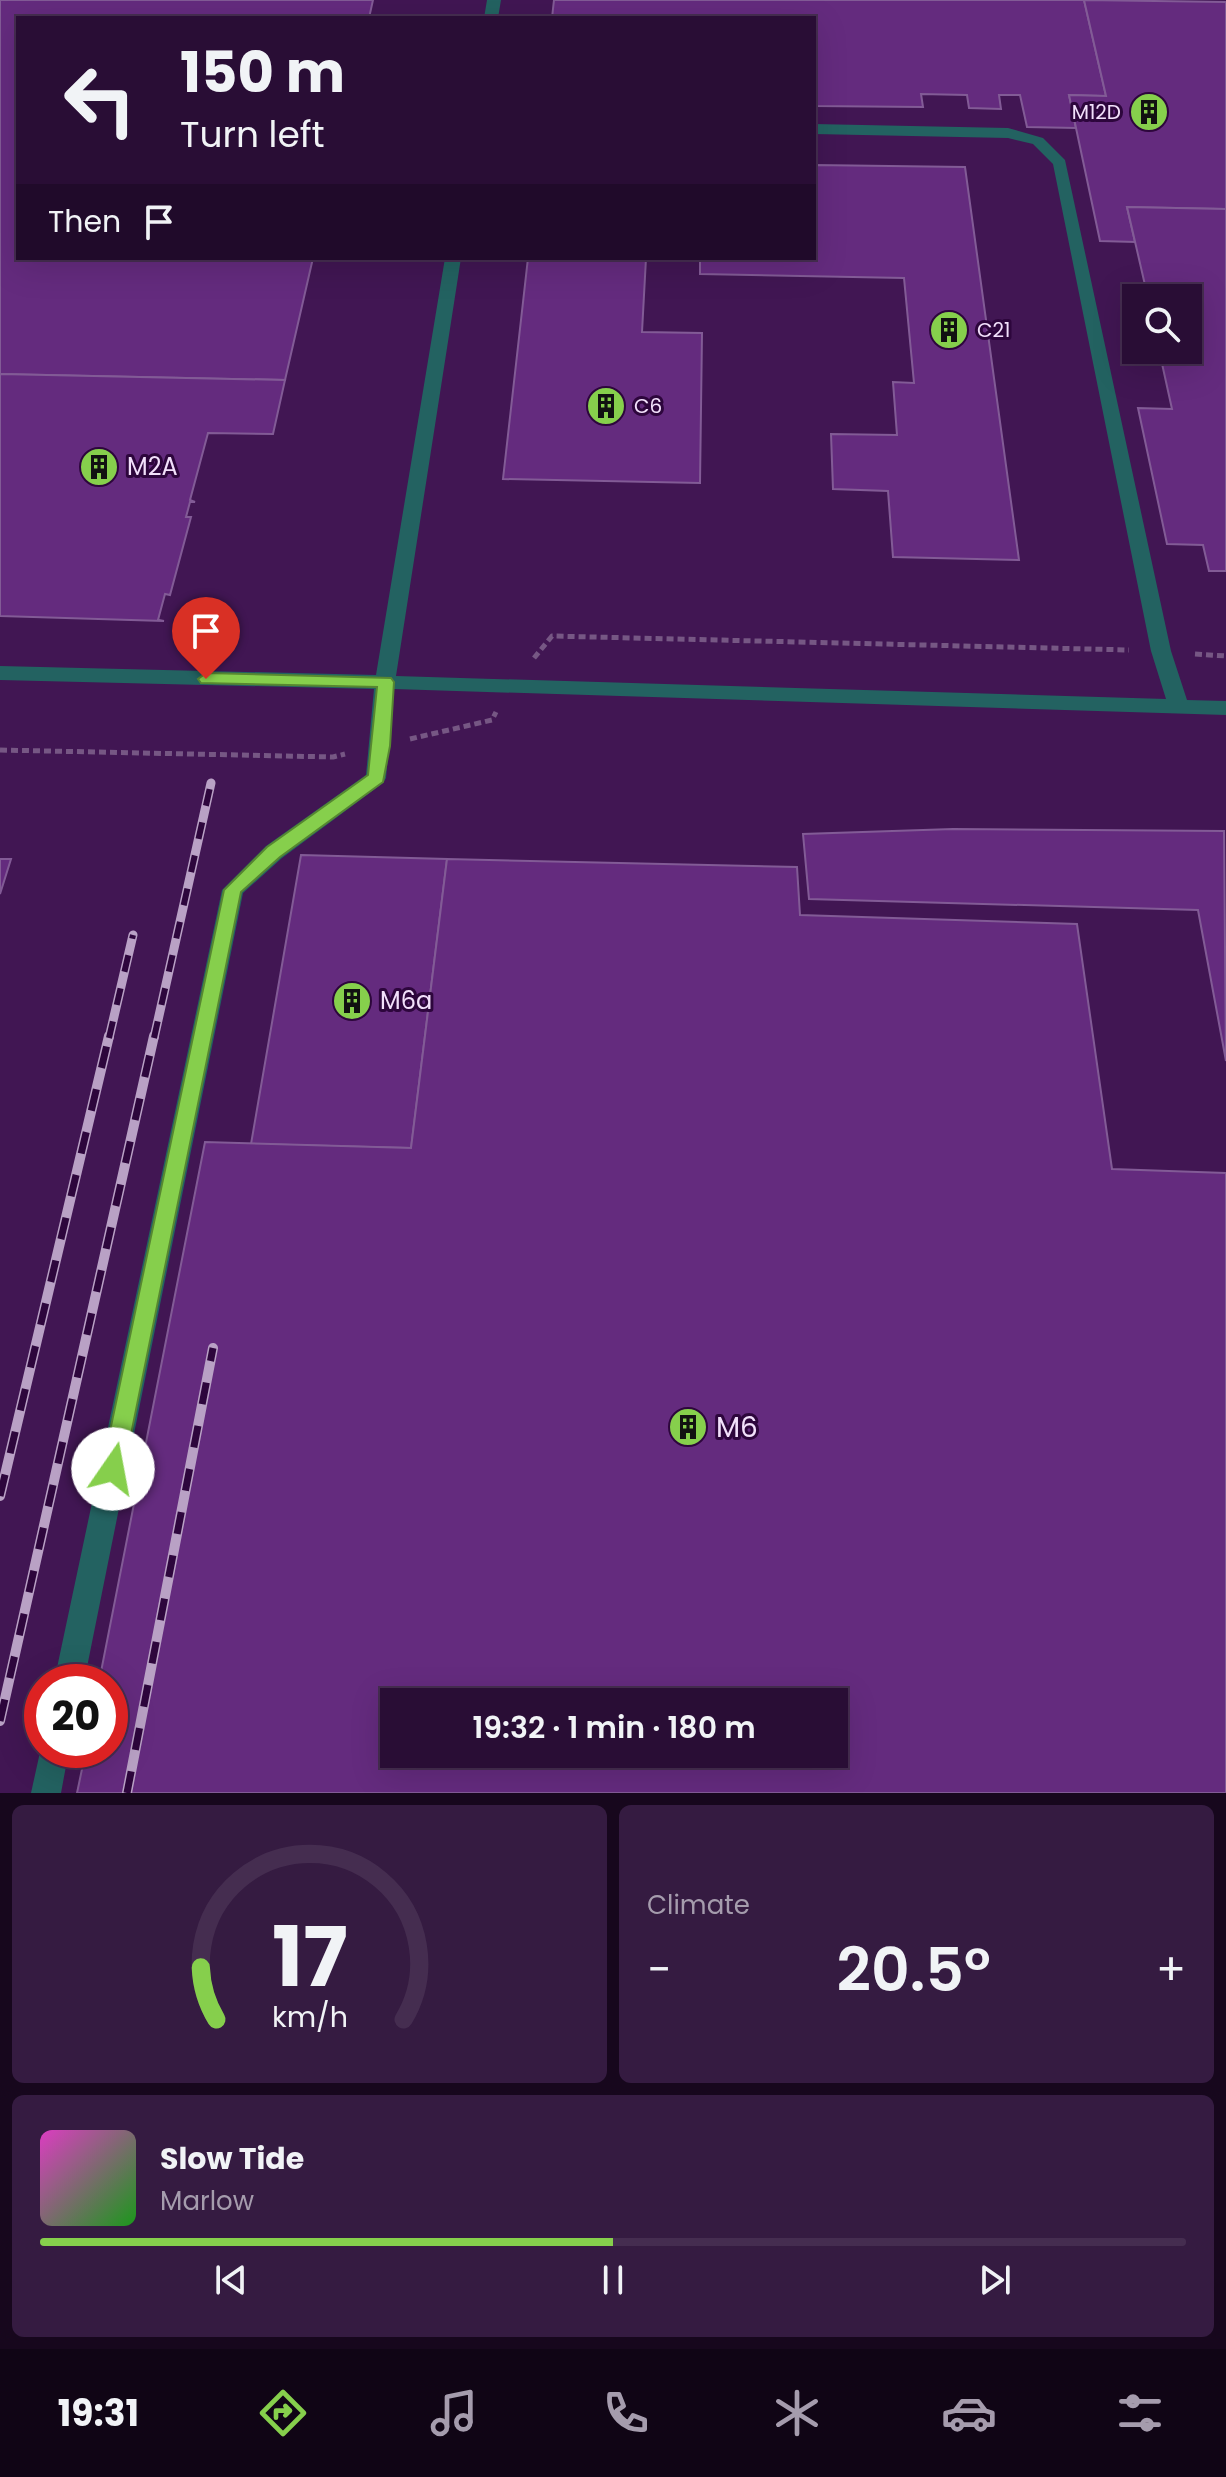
<!DOCTYPE html>
<html lang="en">
<head>
<meta charset="utf-8">
<style>
	:root { --surface:#290d35; --page:#351b41; --text:#f1f3f6; --muted:#a59cad; --line:#452d50; --accent:#86cf4c }
	body { margin:0; font-family:Poppins,sans-serif; background:var(--page); color:var(--text); height:100vh; display:flex; flex-direction:column; font-size:30px; white-space:nowrap }
	* { box-sizing:border-box; margin:0 }
	p { font-size:26px; color:var(--muted) }
	.icon { flex:none; width:44px; height:44px; fill:none; stroke:currentColor; stroke-width:2; stroke-linecap:round; stroke-linejoin:round }
	.map { position:relative; height:1793px; overflow:hidden }
	.drawer { display:flex; flex-direction:column; gap:12px; padding:12px; background:#17071d; flex:1 }
	.drawer>* { flex:none }
	.top-card { position:absolute; left:16px; top:16px; width:800px; height:244px; border-radius:0px; box-shadow:0 8px 32px #0002,0 0 0 2px var(--line); background:#290d35; color:var(--text); overflow:hidden }
	.controls { position:absolute; left:1122px; top:284px; display:grid; gap:16px }
	.controls a { display:grid; place-items:center; width:80px; height:80px; border-radius:0px; background:var(--surface); box-shadow:0 8px 32px #0002,0 0 0 2px var(--line); font-size:40px }
	.speed { position:absolute; left:24px; top:1664px; display:flex; gap:16px; font-size:40px; font-weight:700; text-align:center }
	.speed>* { display:grid; place-content:center; width:104px; height:104px; border-radius:50%; background:var(--surface); box-shadow:0 8px 32px #0002,0 0 0 2px var(--line); line-height:1 }
	.speed .limit { border:12px solid #d22; background:#fff; color:#111 }
	.pin { position:absolute; display:grid; place-items:center; width:68px; height:68px; color:#fff; margin:-82px -34px; border-radius:50% 50% 50% 0; rotate:-45deg; box-shadow:0 0 8px #0007 }
	.pin .icon { rotate:45deg }
	.me { position:absolute; width:88px; margin:-44px; rotate:12deg; stroke-linejoin:round; filter:drop-shadow(0 0 6px #0008) }
	.turn { display:flex; align-items:center; gap:28px; height:168px; padding:0 32px; font-size:36px }
	.turn .icon { width:104px; height:104px; stroke-width:2.5 }
	.turn b { display:block; font-size:56px; line-height:68px }
	.then { display:flex; align-items:center; height:76px; padding:0 32px; background:#0003; gap:16px; font-size:30px }
	.big { font-size:60px; font-weight:600; line-height:1.1 }
	.drawer .widget { flex:1; display:flex; flex-direction:column; justify-content:center; gap:12px; min-width:0; padding:0 28px; border-radius:12px; background:var(--page) }
	.drawer .dial { align-items:center; gap:0 }
	.dial svg { height:208px; overflow:visible; fill:none; stroke:var(--line); stroke-width:7; stroke-linecap:round; text-anchor:middle }
	.dial text { fill:var(--text); stroke:none }
	.song { display:flex; align-items:center; gap:24px }
	.cover { width:96px; height:96px; border-radius:12px; background:linear-gradient(135deg,hsl(310 70% 55%),hsl(120 70% 35%)) }
	.played { height:8px; border-radius:4px; background:linear-gradient(90deg,var(--accent) 50%,var(--line) 50%) }
	.keys { display:flex; justify-content:space-around; direction:ltr }
	.heat { display:flex; justify-content:space-between; align-items:center; font-size:44px; direction:ltr }
	.drawer .tiles { flex:1; display:grid; gap:12px; grid-template-columns:1fr 1fr }
	.widget:last-child { grid-column:span 2 }
	.trip { position:absolute; left:380px; top:1688px; width:468px; height:80px; border-radius:0px; background:var(--surface); box-shadow:0 8px 32px #0002,0 0 0 2px var(--line); font-weight:600; line-height:80px; text-align:center }
	.dock { display:flex; height:128px; justify-content:space-around; align-items:center; background:#100515; color:var(--muted) }
	.dock .icon { width:56px; height:56px }
	.dock .selected { color:var(--accent) }
	.dock b { font-size:36px; color:var(--text) }
	.map>svg:first-child { display:block }
	.built { fill:#411653; fill-rule:evenodd }
	.building { fill:#642b7e; stroke:#825b96; stroke-width:2; fill-rule:evenodd }
	.lines { fill:none; stroke-linecap:round; stroke-linejoin:round }
	.path { stroke:#765784; stroke-width:5; stroke-dasharray:7 4; stroke-linecap:butt }
	.service { fill:#236261; fill-rule:evenodd }
	.rail-far1-casing { stroke:#b9a1c5; stroke-width:9 }
	.rail-casing { stroke:#b9a1c5; stroke-width:10 }
	.rail-far1 { stroke:#2d063c; stroke-width:6; stroke-dasharray:17; stroke-linecap:butt }
	.rail { stroke:#2d063c; stroke-width:7; stroke-dasharray:22; stroke-linecap:butt }
	.route { fill:#86cf4c; stroke:#578731; stroke-width:2 }
	.labels { text-anchor:middle; stroke-width:6; stroke-linejoin:round; paint-order:stroke }
	.far-poi-label { font-size:20px; fill:#f2e0fb; stroke:#2d063c; text-anchor:start }
	.poi-label { font-size:24px; fill:#f2e0fb; stroke:#2d063c; text-anchor:start }
	.near-poi-label { font-size:28px; fill:#f2e0fb; stroke:#2d063c; text-anchor:start }
</style>
</head>
<body>
<div class="map">
<svg width="1226" height="1793" viewBox="0 0 1226 1793">
	<rect width="100%" height="100%" fill="#371147"/>
	<path class="built" d="M0,0H1226V1793H0ZM18,18H814V258H18ZM1136,298H1188V350H1136ZM42,1682H110V1750H42ZM394,1702H834V1754H394Z"/>
	<g class="building">
		<path d="M0,0H373L369,18H18V258H313L285,380L0,374Z"/>
		<path d="M554,0H1084L1106,96L1069,95L1076,128L1027,127L1020,95H999L1001,109L969,108L967,95L921,94L923,107L814,106V18H552Z"/>
		<path d="M1084,0L1226,2V209L1127,207L1135,242L1100,241L1069,95L1106,96Z"/>
		<path d="M814,165L965,167L1019,560L893,557L888,491L833,489L831,434L897,435L893,382L914,383L904,278L700,274V258H814Z"/>
		<path d="M1127,207L1226,209V571H1209L1203,545L1167,544L1138,408L1172,409L1159,350H1188V298H1148Z"/>
		<path d="M528,258H646L642,332L702,333L700,483L503,479Z"/>
		<path d="M0,374L285,380L273,434L208,433L190,500L195,502H190L186,517H191L170,595L165,594L158,620L164,621L0,616Z"/>
		<path d="M953,829L1224,831L1226,1061L1198,910L809,899L803,834Z"/>
		<path d="M301,855L447,859L411,1148L251,1144Z"/>
		<path d="M0,859H11L0,894Z"/>
		<path d="M447,859L797,867L800,915L1077,924L1112,1169L1226,1173V1793H77L86,1750H110V1682H99L205,1142L411,1148ZM394,1702H834V1754H394Z"/>
	</g>
	<g class="lines">
		<g class="path">
			<path d="M1195,654L1226,656"/>
			<path d="M534,658L552,636L1129,650"/>
			<path d="M410,739L492,720L496,712"/>
			<path d="M0,750L333,757L345,754"/>
		</g>
		<g class="service">
			<path d="M487,0H501L498,18H484Z"/>
			<path d="M814,124L1008,128L1043,138L1065,160L1171,651L1187,700L1226,701V715L394,689L386,778L383,783L282,858L243,893L84,1682H54L222,890L266,846L366,775L374,689L0,680V666L376,675L445,258H461L396,676L1166,699L1151,651L1053,164L1033,144L1008,138L814,134Z"/>
			<path d="M42,1743V1750H69L61,1793H31Z"/>
		</g>
		<defs>
			<g id="rail-far1">
				<path d="M109,1038L133,935"/>
				<path d="M154,1038L211,783"/>
			</g>
			<g id="rail">
				<path d="M0,1496L109,1036"/>
				<path d="M0,1721L154,1036"/>
				<path d="M127,1793L213,1348"/>
			</g>
		</defs>
		<use href="#rail-far1" class="rail-far1-casing"/>
		<use href="#rail" class="rail-casing"/>
		<use href="#rail-far1" class="rail-far1"/>
		<use href="#rail" class="rail"/>
	</g>
	<path class="route" d="M206,673L391,678L394,682L390,746L383,782L280,857L241,892L124,1469L121,1476L113,1479L105,1476L102,1469L224,890L267,847L368,775L377,687L201,683L198,679Z"/>
	<defs>
		<symbol id="building-disc" viewBox="-11 -11 22 22"><circle r="9.5" fill="#86cf4c" stroke="#2d063c"/><path d="M-4-6H4V6H1V3H-1V6H-4ZM-2.5-4.3h1.7v1.8h-1.7ZM.8-4.3h1.7v1.8H.8ZM-2.5-1h1.7V.8h-1.7ZM.8-1h1.7V.8H.8Z" fill="#111"/></symbol>
	</defs>
	<g fill-rule="evenodd">
		<use href="#building-disc" x="1127" y="90" width="44" height="44"/>
		<use href="#building-disc" x="927" y="308" width="44" height="44"/>
		<use href="#building-disc" x="584" y="384" width="44" height="44"/>
		<use href="#building-disc" x="77" y="445" width="44" height="44"/>
		<use href="#building-disc" x="330" y="979" width="44" height="44"/>
		<use href="#building-disc" x="666" y="1405" width="44" height="44"/>
	</g>
	<g class="labels">
		<g class="far-poi-label">
			<text x="1121" y="119" text-anchor="end">M12D</text>
			<text x="977" y="337">C21</text>
			<text x="634" y="413">C6</text>
		</g>
		<g class="poi-label">
			<text x="127" y="475">M2A</text>
			<text x="380" y="1009">M6a</text>
		</g>
		<g class="near-poi-label">
			<text x="716" y="1437">M6</text>
		</g>
	</g>
</svg>
<div class="controls">
<a><svg class="icon" aria-label="search" viewBox="0 0 24 24"><circle cx="10" cy="10" r="6"/><path d="M15 15l6 6"/></svg></a>
</div>
<div class="speed"><div class="limit">20</div></div>
<div class="pin" style="left:206px;top:679px;background:#d93025"><svg class="icon" aria-label="arrive" viewBox="0 0 24 24"><path d="M6 21V4h12l-3 4 3 4H6"/></svg></div>
<svg class="me" style="left:113px;top:1469px" viewBox="-20 -20 40 40"><circle r="19" fill="#fff"/><path d="M0-13L10 11 0 6-10 11z" fill="#86cf4c"/></svg>
<div class="trip">19:32 · 1 min · 180 m</div>
<div class="top-card">
<div class="turn"><svg class="icon" aria-label="left" viewBox="0 0 24 24"><path d="M17 20v-9H6M10 6l-5 5 5 5"/></svg><div><b>150 m</b>Turn left</div></div>
<div class="then">Then<svg class="icon" aria-label="arrive" viewBox="0 0 24 24"><path d="M6 21V4h12l-3 4 3 4H6"/></svg></div>
</div>
</div>
<section class="drawer">
<div class="tiles">
<div class="widget dial"><svg viewBox="0 0 100 80">
<path d="M14 69A42 42 0 1 1 86 69"/>
<path d="M14 69A42 42 0 0 1 8 49" stroke="#86cf4c"/>
<text x="50" y="56" font-size="32" font-weight="700">17</text>
<text x="50" y="72" font-size="11">km/h</text>
</svg></div>
<div class="widget"><p>Climate</p>
<div class="heat"><a>−</a><b class="big">20.5°</b><a>+</a></div>
</div>
<div class="widget">
<div class="song"><i class="cover"></i><div><b>Slow Tide</b><p>Marlow</p></div></div>
<div class="played"></div>
<div class="keys"><svg class="icon" aria-label="previous" viewBox="0 0 24 24"><path d="M18 5L8 12l10 7zM5 5v14"/></svg><svg class="icon" aria-label="pause" viewBox="0 0 24 24"><path d="M8 5v14M16 5v14"/></svg><svg class="icon" aria-label="next" viewBox="0 0 24 24"><path d="M6 5l10 7-10 7zM19 5v14"/></svg></div>
</div>
</div>
</section>
<nav class="dock">
<b>19:31</b>
<svg class="icon selected" aria-label="directions" viewBox="0 0 24 24"><path d="M12 3l9 9-9 9-9-9zM9 14v-3h6M13 9l2 2-2 2"/></svg>
<svg class="icon" aria-label="music" viewBox="0 0 24 24"><path d="M9 18V5l10-2v13"/><circle cx="6" cy="18" r="3"/><circle cx="16" cy="16" r="3"/></svg>
<svg class="icon" aria-label="phone" viewBox="0 0 24 24"><path d="M5 4h4l2 5-3 2q2 4 5 5l2-3 5 2v4C11 20 4 13 5 4z"/></svg>
<svg class="icon" aria-label="climate" viewBox="0 0 24 24"><path d="M12 3v18M4 7l16 10M4 17L20 7"/></svg>
<svg class="icon" aria-label="car" viewBox="0 0 24 24"><path d="M5 17H2v-5l4-1 3-4h7l3 4 3 1v5h-3M9 17h6M6 11h13"/><circle cx="7" cy="17" r="2"/><circle cx="17" cy="17" r="2"/></svg>
<svg class="icon" aria-label="filters" viewBox="0 0 24 24"><path d="M4 7h16M4 17h16"/><circle cx="9" cy="7" r="2"/><circle cx="15" cy="17" r="2"/></svg>
</nav>
</body>
</html>
